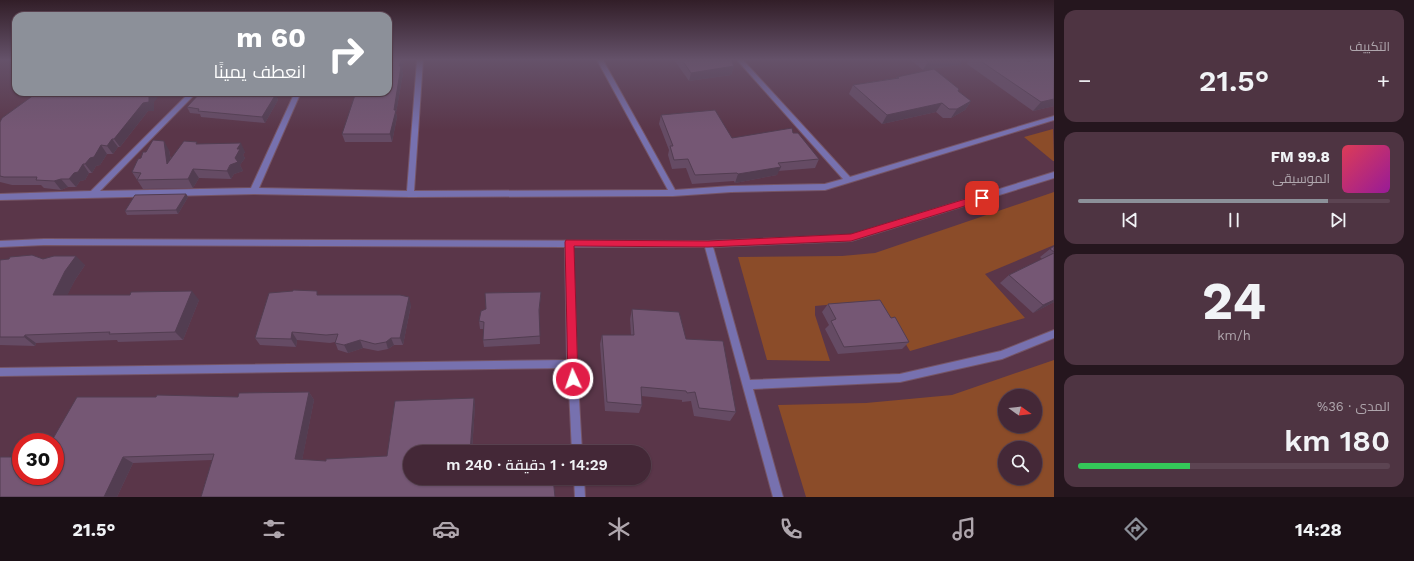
<!DOCTYPE html>
<html lang="ar">
<head>
<meta charset="utf-8">
<style>
	:root { --surface:#442837; --page:#4e3442; --text:#f1f3f6; --muted:#afa6ad; --line:#5c4452; --accent:#8c9099 }
	body { margin:0; font-family:"Work Sans",Cairo,sans-serif; background:var(--page); color:var(--text); direction:rtl; height:100vh; display:flex; flex-direction:column; font-size:15px; white-space:nowrap }
	* { box-sizing:border-box; margin:0 }
	p { font-size:13px; color:var(--muted) }
	.icon { flex:none; width:22px; height:22px; fill:none; stroke:currentColor; stroke-width:2; stroke-linecap:round; stroke-linejoin:round }
	.map { position:relative; flex:1; overflow:hidden; direction:ltr }
	.side { display:flex; flex-direction:column; gap:10px; padding:10px; background:#25161e; width:360px }
	.side>* { flex:none }
	.guide { position:absolute; left:12px; top:12px; width:380px; height:84px; border-radius:12px; box-shadow:0 1px 3px #0004,0 0 0 1px var(--line); direction:rtl; background:#8c9099; color:#fff; overflow:hidden }
	.needle { width:26px; rotate:104deg }
	.controls { position:absolute; left:998px; top:389px; display:grid; gap:8px }
	.controls a { display:grid; place-items:center; width:44px; height:44px; border-radius:50%; background:var(--surface); box-shadow:0 1px 3px #0004,0 0 0 1px var(--line); font-size:20px }
	.speed { position:absolute; left:12px; top:433px; display:flex; gap:8px; font-size:20px; font-weight:700; text-align:center }
	.speed>* { display:grid; place-content:center; width:52px; height:52px; border-radius:50%; background:var(--surface); box-shadow:0 1px 3px #0004,0 0 0 1px var(--line); line-height:1 }
	.speed .limit { border:6px solid #d22; background:#fff; color:#111 }
	.pin { position:absolute; display:grid; place-items:center; width:34px; height:34px; color:#fff; margin:-17px; border-radius:8px; box-shadow:0 2px 6px #0006 }
	.me { position:absolute; width:44px; margin:-22px; rotate:357deg; stroke-linejoin:round; filter:drop-shadow(0 0 3px #0008) }
	.turn { display:flex; align-items:center; gap:14px; height:84px; padding:0 20px; font-size:18px }
	.turn .icon { width:52px; height:52px; stroke-width:2.5 }
	.turn b { display:block; font-size:28px; line-height:34px }
	.big { font-size:30px; font-weight:600; line-height:1.1 }
	.side .card { flex:1; display:flex; flex-direction:column; justify-content:center; gap:6px; min-width:0; padding:0 14px; border-radius:12px; background:var(--page) }
	.side .dial { align-items:center; gap:0 }
	.dial b { font-size:52px; line-height:1 }
	.song { display:flex; align-items:center; gap:12px }
	.cover { width:48px; height:48px; border-radius:6px; background:linear-gradient(135deg,hsl(350 70% 55%),hsl(300 70% 35%)) }
	.played { height:4px; border-radius:2px; background:linear-gradient(90deg,var(--accent) 80%,var(--line) 80%) }
	.keys { display:flex; justify-content:space-around; direction:ltr }
	.heat { display:flex; justify-content:space-between; align-items:center; font-size:22px; direction:ltr }
	.charge { height:6px; border-radius:3px; background:linear-gradient(90deg,#34c759 36%,var(--line) 0) }
	.trip { position:absolute; left:403px; top:445px; width:248px; height:40px; border-radius:20px; background:var(--surface); box-shadow:0 1px 3px #0004,0 0 0 1px var(--line); font-weight:600; line-height:40px; text-align:center; direction:rtl }
	.tab-bar { display:flex; height:64px; justify-content:space-around; align-items:center; background:#1b1016; color:var(--muted) }
	.tab-bar .icon { width:28px; height:28px }
	.tab-bar .on { color:var(--accent) }
	.tab-bar b { font-size:18px; color:var(--text) }
	main { display:flex; flex:1; min-height:0 }
	.map>svg:first-child { display:block }
	.green { fill:#8b4c29; fill-rule:evenodd }
	.lines { fill:none; stroke-linecap:round; stroke-linejoin:round }
	.minor-casing { stroke:#765566; stroke-width:2 }
	.minor { fill:#7771af; fill-rule:evenodd }
	.wall { fill:#654b64 }
	.shaded-wall { fill:#523d51 }
	.building { fill:#755774; stroke:#523d51 }
	.route { fill:#e11d48; stroke:#92132f }
</style>
</head>
<body>
<main>
<section class="side">
<div class="card"><p>التكييف</p>
<div class="heat"><a>−</a><b class="big">21.5°</b><a>+</a></div>
</div>
<div class="card">
<div class="song"><i class="cover"></i><div><b>99.8 FM</b><p>الموسيقى</p></div></div>
<div class="played"></div>
<div class="keys"><svg class="icon" aria-label="previous" viewBox="0 0 24 24"><path d="M18 5L8 12l10 7zM5 5v14"/></svg><svg class="icon" aria-label="pause" viewBox="0 0 24 24"><path d="M8 5v14M16 5v14"/></svg><svg class="icon" aria-label="next" viewBox="0 0 24 24"><path d="M6 5l10 7-10 7zM19 5v14"/></svg></div>
</div>
<div class="card dial"><b>24</b><p>km/h</p></div>
<div class="card"><p>المدى · 36%</p><b class="big">180 km</b><div class="charge"></div></div>
</section>
<div class="map">
<svg width="1054" height="497" viewBox="0 0 1054 497">
	<rect width="100%" height="100%" fill="#5a3649"/>
	<g class="green">
		<path d="M1053,129L1054,161H1053L1024,137Z"/>
		<path d="M1054,192V245L985,274L1025,318L910,351L879,300L815,306V315L830,361L767,360L738,257L842,256L875,253Z"/>
		<path d="M1054,360V497H806L778,405L866,403L952,395ZM1005,396H1035V426H1005ZM1005,448H1035V478H1005Z"/>
	</g>
	<g class="lines">
		<defs>
			<g id="minor">
				<path d="M417,60H423L414,191L668,190L597,60H603L675,190L731,186L825,184L843,179L737,60H743L850,177L1054,116V120L825,190L731,192L673,196L410,197L254,194L0,200V194L91,191L190,92H197L100,191L251,188L295,92H301L259,188L407,191Z"/>
				<path d="M1054,172V178L851,241L713,247L750,380L900,374L1001,351L1054,330V338L1002,359L900,382L753,389L783,497H773L705,247H573L577,364L582,452H572L568,368L0,376V368L567,360L565,247L44,245L0,247V241L44,239L708,241L851,235Z"/>
				<path d="M574,478H584L585,497H575Z"/>
			</g>
		</defs>
		<use href="#minor" class="minor-casing"/>
		<use href="#minor" class="minor"/>
	</g>
	<g class="wall">
		<path d="M388,60H404L402,69L403,73L396,113L397,117L392,142H345L342,134Z"/>
		<path d="M675,60H731L734,66L731,75L689,81L675,61Z"/>
		<path d="M911,60H963L959,65L923,70Z"/>
		<path d="M969,60H1025L1028,62L1054,60V106L1033,111L967,64Z"/>
		<path d="M897,77L958,91L971,101L965,110L951,118H943L936,112L882,124L849,94L853,85L896,78Z"/>
		<path d="M277,98L278,100L265,123L201,117L200,114L190,113L187,107Z"/>
		<path d="M154,102V111H148L120,147H118L113,154H107L100,165L96,166L92,173H89L85,180L80,181L76,187H68L61,190L44,188L41,185H12L0,182V122Z"/>
		<path d="M661,115L732,138L793,133L819,159L815,168L778,171L777,175L735,183L734,181L692,184L686,168L672,169L668,155L669,150L659,124Z"/>
		<path d="M199,144L245,152L243,155L245,158L240,165L243,171L234,174L231,179L199,178L193,188L143,189L132,172L141,158L146,152L169,150L171,160Z"/>
		<path d="M186,194L188,197L178,214L127,215L125,211Z"/>
		<path d="M1054,246V302L1033,313L1000,283L1009,275L1042,259L1040,257L1050,249Z"/>
		<path d="M43,259L85,265L75,280L67,295L199,300L183,340L118,342L117,340L36,343L35,346L0,345V260Z"/>
		<path d="M541,292L539,314L540,344L484,347L483,340L484,329H480L479,321Z"/>
		<path d="M319,295L411,305L403,345H394L388,349L378,351L363,348L348,353L338,350L335,342L330,343L297,340L296,347L260,345L255,338Z"/>
		<path d="M828,304L891,318L909,342L902,349L838,354L825,329L829,325L822,312Z"/>
		<path d="M632,309L686,339L736,412L730,421L694,416L691,401L682,402V400L641,396L642,405L639,413L605,411L600,344L602,335H631L630,319Z"/>
		<path d="M309,392L314,400L302,460L326,461L387,456L474,398L475,405L472,452H410V478L212,460L133,463L117,497H0L21,476L156,397H238Z"/>
	</g>
	<g class="shaded-wall">
		<path d="M401,60H404L402,69L403,73L396,113L397,117L392,142L390,134L394,110L399,66Z"/>
		<path d="M938,60H963L959,65L923,70L928,62Z"/>
		<path d="M734,66L731,75L689,81L691,73Z"/>
		<path d="M150,92H162L154,102V111H148L120,147L114,139Z"/>
		<path d="M274,92H280L277,98L278,100L265,123L262,117Z"/>
		<path d="M1054,99V106L1033,111L1041,102Z"/>
		<path d="M971,101L965,110L951,118L957,109Z"/>
		<path d="M942,103L936,112L882,124L887,115Z"/>
		<path d="M112,139L118,147L113,154L107,146Z"/>
		<path d="M164,141L169,150L173,173L167,164Z"/>
		<path d="M241,143L245,152L243,155L245,158L240,165L243,171L234,174L231,179L227,171L235,158L237,149Z"/>
		<path d="M101,145L107,154L100,165L96,166L92,173L85,164L90,158Z"/>
		<path d="M83,164L89,173L85,180L80,181L76,187L69,179L74,173Z"/>
		<path d="M781,167L777,175L735,183L738,174Z"/>
		<path d="M193,169L199,178L193,188L188,179Z"/>
		<path d="M61,179L68,187L61,190L54,181Z"/>
		<path d="M186,194L188,197L178,214L176,210Z"/>
		<path d="M76,256L85,265L75,280L63,304L53,295L65,271Z"/>
		<path d="M192,291L199,300L183,340L175,332Z"/>
		<path d="M409,297L411,305L403,345L400,338Z"/>
		<path d="M1054,300V302L1033,313L1043,305Z"/>
		<path d="M292,332L297,340L296,347L291,339Z"/>
		<path d="M25,335L36,343L35,346L24,337Z"/>
		<path d="M391,338L394,345L388,349L386,342Z"/>
		<path d="M360,340L363,348L348,353L344,345Z"/>
		<path d="M309,392L314,400L301,466L295,459Z"/>
		<path d="M474,398L475,405L472,452H470Z"/>
		<path d="M123,457L133,463L117,497H104Z"/>
	</g>
	<g class="building">
		<path d="M388,60H401L399,66H401L394,110H396L390,134H342L356,92H388Z"/>
		<path d="M682,60H731L734,66L691,73Z"/>
		<path d="M927,60H938L928,62Z"/>
		<path d="M979,60H1025L1028,62L1033,60H1054V99L1041,102Z"/>
		<path d="M934,69L959,89L958,91L971,101L957,109H949L942,103L887,115L853,85L899,78L897,77Z"/>
		<path d="M38,92H150L149,94V102L143,103L114,139H112L107,146L101,145L94,157L90,158L85,164H83L78,172L74,173L69,179H61L54,181L36,180L37,177H4L0,176V122L2,118Z"/>
		<path d="M201,92H274L273,94H276L262,117L198,111L199,109L187,107Z"/>
		<path d="M715,110L732,138L792,128L793,133H798L819,159L778,163L781,167L738,174L737,173L695,175L688,159L674,160L670,146H673L661,115Z"/>
		<path d="M153,140L164,141L167,164L184,141L197,142L196,144L241,143L237,149H240L235,158L238,162L230,165L227,171L193,169L188,179L137,180L141,173L132,172L138,159L141,158L143,152H146Z"/>
		<path d="M186,194L176,210L125,211L135,195Z"/>
		<path d="M1054,246V252L1050,249Z"/>
		<path d="M1054,253V300L1043,305L1009,275Z"/>
		<path d="M32,255L43,259L54,256H76L65,271L53,295H130L131,292L192,291L175,332L109,334L110,332L25,335L24,337H0V260L9,259L10,257Z"/>
		<path d="M293,290L317,291V295H400L409,297L400,338H391L386,342L375,344L360,340L344,345L335,343L338,334L326,335L292,332L291,339L255,338L269,293L293,291Z"/>
		<path d="M541,292L539,310L540,336L483,340L484,322L479,321L481,311L486,309L485,293Z"/>
		<path d="M880,300L891,318L895,317L909,342L844,347L831,321L836,319L828,304Z"/>
		<path d="M632,309L679,312L686,339L723,341L736,412L699,408L695,392L687,393L686,391L641,387L642,405L607,402L602,335H634Z"/>
		<path d="M309,392L295,459L326,461V459L387,456L395,401L474,398L470,452H410V478H553L555,497H201L214,454L123,457L104,497H0V457H21V476H55V442H51L77,397H156L157,395L238,397L239,393Z"/>
		<path d="M528,450L546,452H528Z"/>
	</g>
	<linearGradient id="sky" x2="0" y2="1"><stop stop-color="#321e28"/><stop offset="0.46" stop-color="#65526a"/><stop offset="1" stop-color="#65526a" stop-opacity="0"/></linearGradient>
	<rect width="1054" height="130" fill="url(#sky)"/>
	<path class="route" d="M982,194L984,195L986,198L984,200L851,241L708,247L574,246L578,379L577,382L573,384L569,382L568,379L565,242L566,240L708,241L851,234Z"/>
</svg>
<div class="controls">
<a><svg class="needle" viewBox="-14 -14 28 28"><path d="M0-13l5 13h-10z" fill="#e53935"/><path d="M0 13l5-13h-10z" fill="#afa6ad"/></svg></a>
<a><svg class="icon" aria-label="search" viewBox="0 0 24 24"><circle cx="10" cy="10" r="6"/><path d="M15 15l6 6"/></svg></a>
</div>
<div class="speed"><div class="limit">30</div></div>
<div class="pin" style="left:982px;top:198px;background:#d93025"><svg class="icon" aria-label="arrive" viewBox="0 0 24 24"><path d="M6 21V4h12l-3 4 3 4H6"/></svg></div>
<svg class="me" style="left:573px;top:379px" viewBox="-20 -20 40 40"><circle r="17" fill="#e11d48" stroke="#fff" stroke-width="3"/><path d="M0-11L8 9 0 5-8 9z" fill="#fff"/></svg>
<div class="trip">14:29 · 1 دقيقة · 240 m</div>
<div class="guide">
<div class="turn"><svg class="icon" aria-label="right" viewBox="0 0 24 24"><path d="M7 20v-9h11M14 6l5 5-5 5"/></svg><div><b>60 m</b>انعطف يمينًا</div></div>
</div>
</div>
</main>
<nav class="tab-bar">
<b>14:28</b>
<svg class="icon on" aria-label="directions" viewBox="0 0 24 24"><path d="M12 3l9 9-9 9-9-9zM9 14v-3h6M13 9l2 2-2 2"/></svg>
<svg class="icon" aria-label="music" viewBox="0 0 24 24"><path d="M9 18V5l10-2v13"/><circle cx="6" cy="18" r="3"/><circle cx="16" cy="16" r="3"/></svg>
<svg class="icon" aria-label="phone" viewBox="0 0 24 24"><path d="M5 4h4l2 5-3 2q2 4 5 5l2-3 5 2v4C11 20 4 13 5 4z"/></svg>
<svg class="icon" aria-label="climate" viewBox="0 0 24 24"><path d="M12 3v18M4 7l16 10M4 17L20 7"/></svg>
<svg class="icon" aria-label="car" viewBox="0 0 24 24"><path d="M5 17H2v-5l4-1 3-4h7l3 4 3 1v5h-3M9 17h6M6 11h13"/><circle cx="7" cy="17" r="2"/><circle cx="17" cy="17" r="2"/></svg>
<svg class="icon" aria-label="filters" viewBox="0 0 24 24"><path d="M4 7h16M4 17h16"/><circle cx="9" cy="7" r="2"/><circle cx="15" cy="17" r="2"/></svg>
<b>21.5°</b>
</nav>
</body>
</html>
